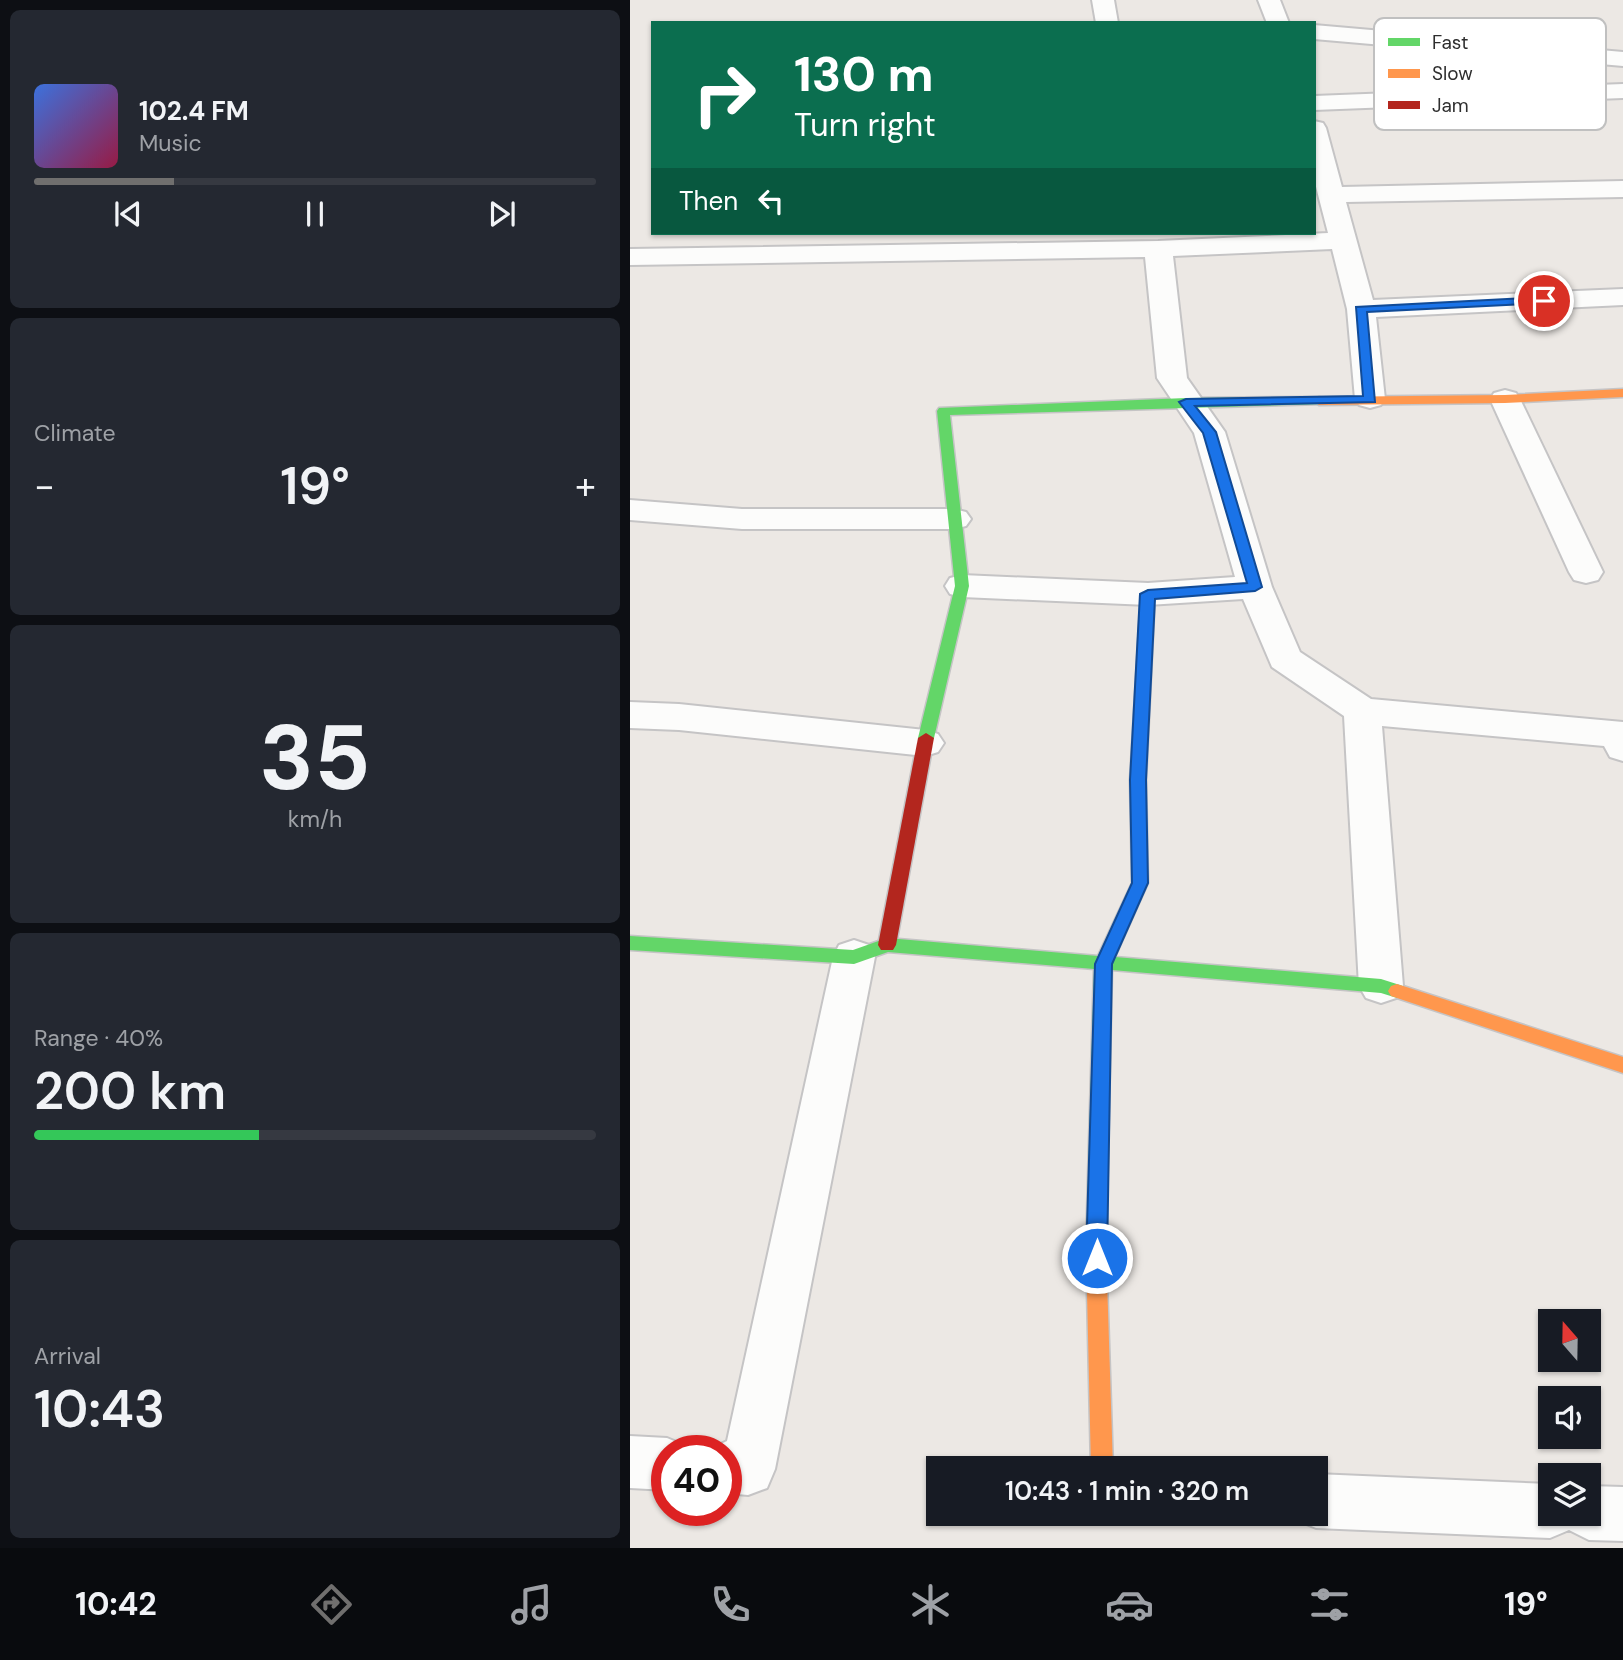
<!DOCTYPE html>
<html lang="en">
<head>
<meta charset="utf-8">
<style>
	:root { --surface:#171b24; --page:#242831; --text:#f1f3f6; --muted:#9ea1a6; --line:#363941; --accent:#706f6e }
	body { margin:0; font-family:"DM Sans",sans-serif; background:var(--page); color:var(--text); height:100vh; display:flex; flex-direction:column; font-size:26px; white-space:nowrap }
	* { box-sizing:border-box; margin:0 }
	p { font-size:23px; color:var(--muted) }
	.icon { flex:none; width:38px; height:38px; fill:none; stroke:currentColor; stroke-width:2; stroke-linecap:round; stroke-linejoin:round }
	.map { position:relative; flex:1; overflow:hidden }
	.sheet { display:flex; flex-direction:column; gap:10px; padding:10px; background:#0d0f14; width:630px }
	.sheet>* { flex:none }
	.guide { position:absolute; left:21px; top:21px; width:665px; height:214px; border-radius:0px; box-shadow:0 2px 5px #0004; background:#0b6e4f; color:#fff; overflow:hidden }
	.needle { width:46px; rotate:340deg }
	.fabs { position:absolute; left:908px; top:1309px; display:grid; gap:14px }
	.fabs a { display:grid; place-items:center; width:63px; height:63px; border-radius:0px; background:var(--surface); box-shadow:0 2px 5px #0004; font-size:35px }
	.speed { position:absolute; left:21px; top:1435px; display:flex; gap:14px; font-size:35px; font-weight:700; text-align:center }
	.speed>* { display:grid; place-content:center; width:91px; height:91px; border-radius:50%; background:var(--surface); box-shadow:0 2px 5px #0004; line-height:1 }
	.speed .limit { border:10px solid #d22; background:#fff; color:#111 }
	.pin { position:absolute; display:grid; place-items:center; width:60px; height:60px; color:#fff; margin:-30px; border:4px solid #fff; border-radius:50%; box-shadow:0 2px 7px #0007 }
	.me { position:absolute; width:77px; margin:-38px; rotate:0deg; stroke-linejoin:round; filter:drop-shadow(0 0 5px #0008) }
	.turn { display:flex; align-items:center; gap:24px; height:147px; padding:0 28px; font-size:32px }
	.turn .icon { width:91px; height:91px; stroke-width:2.5 }
	.turn b { display:block; font-size:49px; line-height:60px }
	.then { display:flex; align-items:center; height:66px; padding:0 28px; background:#0003; gap:14px; font-size:26px }
	.big { font-size:52px; font-weight:600; line-height:1.1 }
	.sheet .widget { flex:1; display:flex; flex-direction:column; justify-content:center; gap:10px; min-width:0; padding:0 24px; border-radius:10px; background:var(--page) }
	.sheet .dial { align-items:center; gap:0 }
	.dial b { font-size:91px; line-height:1 }
	.song { display:flex; align-items:center; gap:21px }
	.cover { width:84px; height:84px; border-radius:10px; background:linear-gradient(135deg,hsl(220 70% 55%),hsl(340 70% 35%)) }
	.played { height:7px; border-radius:4px; background:linear-gradient(90deg,var(--accent) 25%,var(--line) 25%) }
	.keys { display:flex; justify-content:space-around; direction:ltr }
	.heat { display:flex; justify-content:space-between; align-items:center; font-size:38px; direction:ltr }
	.charge { height:10px; border-radius:5px; background:linear-gradient(90deg,#34c759 40%,var(--line) 0) }
	.trip { position:absolute; left:296px; top:1456px; width:402px; height:70px; border-radius:0px; background:var(--surface); box-shadow:0 2px 5px #0004; font-weight:600; line-height:70px; text-align:center }
	.tabs { display:flex; height:112px; justify-content:space-around; align-items:center; background:#090b0e; color:var(--muted) }
	.tabs .icon { width:49px; height:49px }
	.tabs .on { color:var(--accent) }
	.tabs b { font-size:32px; color:var(--text) }
	main { display:flex; flex:1; min-height:0 }
	.map>svg:first-child { display:block }
	.lines { fill:none; stroke-linecap:round; stroke-linejoin:round }
	.street-casing { stroke:#c5c4c5; stroke-width:4 }
	.fast-casing { stroke:#c5c4c5; stroke-width:3 }
	.slow-casing { stroke:#c5c4c5; stroke-width:3 }
	.jam-casing { stroke:#c5c4c5; stroke-width:3 }
	.street { fill:#fcfcfb; fill-rule:evenodd }
	.fast { fill:#63d668; fill-rule:evenodd }
	.slow { fill:#ff974d; fill-rule:evenodd }
	.jam { fill:#b3261e; fill-rule:evenodd }
	.route { fill:#1a73e8; stroke:#114b97; stroke-width:2 }
	.key { fill:#fff; stroke:#c0c0c0; stroke-width:2 }
	.key-label { font-size:19px; fill:#2e2e2e }
</style>
</head>
<body>
<main>
<section class="sheet">
<div class="widget">
<div class="song"><i class="cover"></i><div><b>102.4 FM</b><p>Music</p></div></div>
<div class="played"></div>
<div class="keys"><svg class="icon" aria-label="previous" viewBox="0 0 24 24"><path d="M18 5L8 12l10 7zM5 5v14"/></svg><svg class="icon" aria-label="pause" viewBox="0 0 24 24"><path d="M8 5v14M16 5v14"/></svg><svg class="icon" aria-label="next" viewBox="0 0 24 24"><path d="M6 5l10 7-10 7zM19 5v14"/></svg></div>
</div>
<div class="widget"><p>Climate</p>
<div class="heat"><a>−</a><b class="big">19°</b><a>+</a></div>
</div>
<div class="widget dial"><b>35</b><p>km/h</p></div>
<div class="widget"><p>Range · 40%</p><b class="big">200 km</b><div class="charge"></div></div>
<div class="widget"><p>Arrival</p><b class="big">10:43</b></div>
</section>
<div class="map">
<svg width="993" height="1548" viewBox="0 0 993 1548">
	<rect width="100%" height="100%" fill="#ece8e4"/>
	<g class="lines">
		<defs>
			<g id="street">
				<path d="M462,0H484L488,23H466Z"/>
				<path d="M628,0H650L659,23H637Z"/>
				<path d="M684,25L993,52V66L684,39Z"/>
				<path d="M993,84V98L684,110V96Z"/>
				<path d="M684,121L693,123L696,128L712,187L993,181V197L716,202L743,300L993,289V305L746,317L755,399L751,405L740,408L729,405L725,399L717,309L702,249L543,256L557,378L595,432L642,587L670,652L741,699L993,722V761L980,757L974,746L752,726L773,986L766,998L751,1003L736,998L729,986L714,716L642,667L613,599L518,605L332,597L320,594L315,586L320,578L332,575L518,583L605,577L564,433L527,378L515,257L0,265V249L528,241L698,233L684,179Z"/>
				<path d="M875,390L886,393L890,399L973,572L968,580L956,583L944,580L939,572L860,399L864,393Z"/>
				<path d="M0,500L112,509H324L336,512L341,519L336,526L324,529H112L0,520Z"/>
				<path d="M0,702L49,704L295,730L308,734L314,743L308,752L295,756L49,730L0,728Z"/>
				<path d="M224,940L239,945L245,957L145,1469L137,1488L118,1495L96,1493V1451H76L97,1441L203,957L209,945Z"/>
				<path d="M0,1436L37,1438L56,1446L58,1451H37V1490L0,1488Z"/>
				<path d="M686,1474L920,1484V1514H959V1486L993,1487V1541L959,1540L939,1530L920,1538L686,1528L667,1520L664,1514H686Z"/>
			</g>
			<g id="fast">
				<path d="M689,397L693,398V404L320,415L339,586L304,738L296,743L291,742L288,738L325,586L307,411L309,408L556,398Z"/>
				<path d="M518,589L525,594L516,780L518,883L485,957L751,979L773,986L776,991L773,996L767,998L751,993L482,970L476,1248L473,1254L466,1257L459,1254L456,1248L464,969L258,952L224,964L0,950V936L223,950L257,938L468,956L502,883L500,780L511,594Z"/>
			</g>
			<g id="slow">
				<path d="M993,389V397L875,403L689,405L683,401L689,397L875,395Z"/>
				<path d="M767,984L993,1057V1073L761,996L758,991L761,986Z"/>
				<path d="M466,1239L473,1242L476,1248L483,1468H461L456,1248L459,1242Z"/>
			</g>
			<path id="jam" d="M296,733L304,738L266,945L263,950H251L248,945L288,738Z"/>
		</defs>
		<use href="#street" class="street-casing"/>
		<use href="#fast" class="fast-casing"/>
		<use href="#slow" class="slow-casing"/>
		<use href="#jam" class="jam-casing"/>
		<use href="#street" class="street"/>
		<use href="#fast" class="fast"/>
		<use href="#slow" class="slow"/>
		<use href="#jam" class="jam"/>
	</g>
	<path class="route" d="M914,297L920,301L918,303L737,312L745,402L565,406L586,432L632,587L625,591L525,599L516,780L518,883L482,964L477,1258L474,1264L467,1267L459,1264L456,1258L465,964L502,883L500,780L510,594L518,590L617,583L573,433L549,402L556,399L733,396L726,307Z"/>
	<rect x="744" y="18" width="232" height="112" rx="10" class="key"/>
	<rect x="758" y="38" width="32" height="8" fill="#63d668"/>
	<rect x="758" y="69" width="32" height="9" fill="#ff974d"/>
	<rect x="758" y="101" width="32" height="8" fill="#b3261e"/>
	<g class="key-label">
		<text x="802" y="49">Fast</text>
		<text x="802" y="80">Slow</text>
		<text x="802" y="112">Jam</text>
	</g>
</svg>
<div class="fabs">
<a><svg class="needle" viewBox="-14 -14 28 28"><path d="M0-13l5 13h-10z" fill="#e53935"/><path d="M0 13l5-13h-10z" fill="#9ea1a6"/></svg></a>
<a><svg class="icon" aria-label="sound" viewBox="0 0 24 24"><path d="M4 9h4l5-4v14l-5-4H4zM17 9q2 3 0 6"/></svg></a>
<a><svg class="icon" aria-label="layers" viewBox="0 0 24 24"><path d="M12 4l9 5-9 5-9-5zM3 14l9 5 9-5"/></svg></a>
</div>
<div class="speed"><div class="limit">40</div></div>
<div class="pin" style="left:914px;top:301px;background:#d93025"><svg class="icon" aria-label="arrive" viewBox="0 0 24 24"><path d="M6 21V4h12l-3 4 3 4H6"/></svg></div>
<svg class="me" style="left:467px;top:1258px" viewBox="-20 -20 40 40"><circle r="17" fill="#1a73e8" stroke="#fff" stroke-width="3"/><path d="M0-11L8 9 0 5-8 9z" fill="#fff"/></svg>
<div class="trip">10:43 · 1 min · 320 m</div>
<div class="guide">
<div class="turn"><svg class="icon" aria-label="right" viewBox="0 0 24 24"><path d="M7 20v-9h11M14 6l5 5-5 5"/></svg><div><b>130 m</b>Turn right</div></div>
<div class="then">Then<svg class="icon" aria-label="left" viewBox="0 0 24 24"><path d="M17 20v-9H6M10 6l-5 5 5 5"/></svg></div>
</div>
</div>
</main>
<nav class="tabs">
<b>10:42</b>
<svg class="icon on" aria-label="directions" viewBox="0 0 24 24"><path d="M12 3l9 9-9 9-9-9zM9 14v-3h6M13 9l2 2-2 2"/></svg>
<svg class="icon" aria-label="music" viewBox="0 0 24 24"><path d="M9 18V5l10-2v13"/><circle cx="6" cy="18" r="3"/><circle cx="16" cy="16" r="3"/></svg>
<svg class="icon" aria-label="phone" viewBox="0 0 24 24"><path d="M5 4h4l2 5-3 2q2 4 5 5l2-3 5 2v4C11 20 4 13 5 4z"/></svg>
<svg class="icon" aria-label="climate" viewBox="0 0 24 24"><path d="M12 3v18M4 7l16 10M4 17L20 7"/></svg>
<svg class="icon" aria-label="car" viewBox="0 0 24 24"><path d="M5 17H2v-5l4-1 3-4h7l3 4 3 1v5h-3M9 17h6M6 11h13"/><circle cx="7" cy="17" r="2"/><circle cx="17" cy="17" r="2"/></svg>
<svg class="icon" aria-label="filters" viewBox="0 0 24 24"><path d="M4 7h16M4 17h16"/><circle cx="9" cy="7" r="2"/><circle cx="15" cy="17" r="2"/></svg>
<b>19°</b>
</nav>
</body>
</html>
